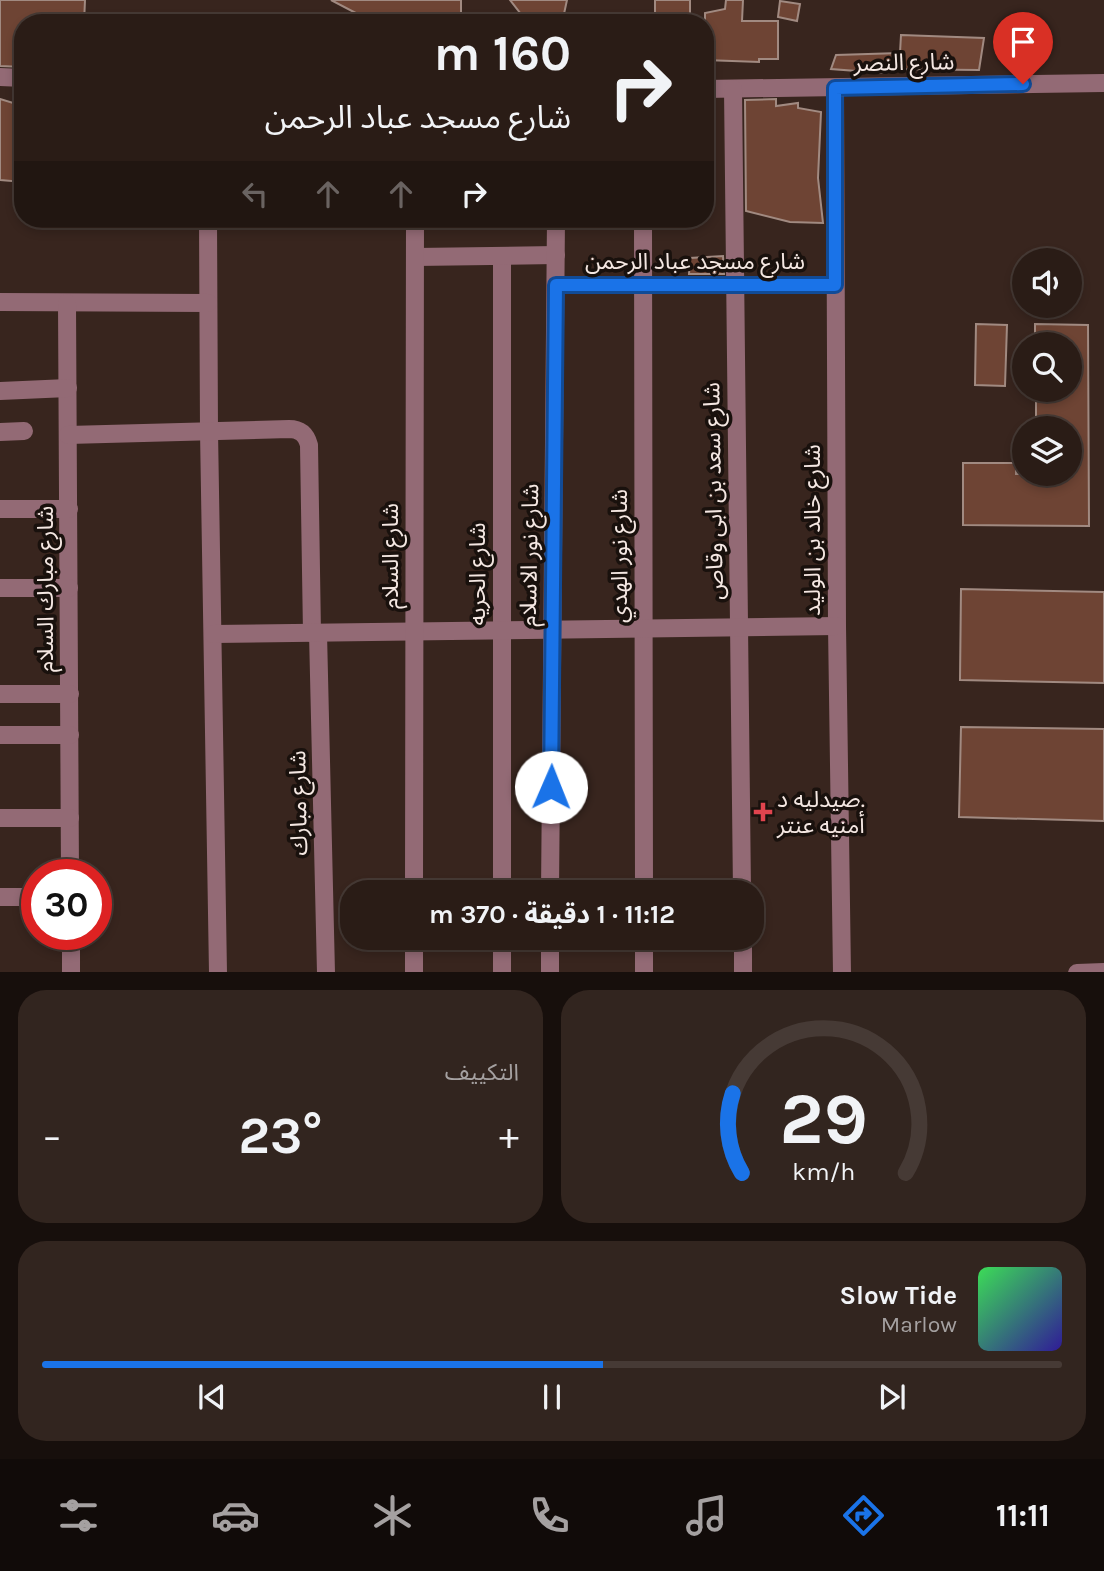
<!DOCTYPE html>
<html lang="ar">
<head>
<meta charset="utf-8">
<style>
	:root { --surface:#2a1c16; --page:#32251f; --text:#f1f3f6; --muted:#a5a1a1; --line:#463a35; --accent:#1a73e8 }
	body { margin:0; font-family:Karla,"Noto Sans Arabic",sans-serif; background:var(--page); color:var(--text); direction:rtl; height:100vh; display:flex; flex-direction:column; font-size:26px; white-space:nowrap }
	* { box-sizing:border-box; margin:0 }
	p { font-size:23px; color:var(--muted) }
	.icon { flex:none; width:38px; height:38px; fill:none; stroke:currentColor; stroke-width:2; stroke-linecap:round; stroke-linejoin:round }
	.map { position:relative; height:972px; overflow:hidden; direction:ltr }
	.side { display:flex; flex-direction:column; gap:18px; padding:18px; background:#170f0c; flex:1 }
	.side>* { flex:none }
	.guide { position:absolute; left:14px; top:14px; width:700px; height:214px; border-radius:28px; box-shadow:0 4px 10px #0003,0 0 0 2px var(--line); direction:rtl; background:#2a1c16; color:var(--text); overflow:hidden }
	.controls { position:absolute; left:1012px; top:248px; display:grid; gap:14px }
	.controls a { display:grid; place-items:center; width:70px; height:70px; border-radius:50%; background:var(--surface); box-shadow:0 4px 10px #0003,0 0 0 2px var(--line); font-size:35px }
	.speed { position:absolute; left:21px; top:859px; display:flex; gap:14px; font-size:35px; font-weight:700; text-align:center }
	.speed>* { display:grid; place-content:center; width:91px; height:91px; border-radius:50%; background:var(--surface); box-shadow:0 4px 10px #0003,0 0 0 2px var(--line); line-height:1 }
	.speed .limit { border:10px solid #d22; background:#fff; color:#111 }
	.pin { position:absolute; display:grid; place-items:center; width:60px; height:60px; color:#fff; margin:-72px -30px; border-radius:50% 50% 50% 0; rotate:-45deg; box-shadow:0 0 7px #0007 }
	.pin .icon { rotate:45deg }
	.me { position:absolute; width:77px; margin:-38px; rotate:1deg; stroke-linejoin:round; filter:drop-shadow(0 0 5px #0008) }
	.turn { display:flex; align-items:center; gap:24px; height:147px; padding:0 28px; font-size:32px }
	.turn .icon { width:91px; height:91px; stroke-width:2.5 }
	.turn b { display:block; font-size:49px; line-height:60px }
	.lanes { display:flex; align-items:center; height:66px; padding:0 28px; background:#0003; justify-content:center; gap:35px; direction:ltr }
	.lanes .off { opacity:.35 }
	.big { font-size:52px; font-weight:700; line-height:1.1 }
	.side .tile { flex:1; display:flex; flex-direction:column; justify-content:center; gap:10px; min-width:0; padding:0 24px; border-radius:28px; background:var(--page) }
	.side .dial { align-items:center; gap:0 }
	.dial svg { height:182px; overflow:visible; fill:none; stroke:var(--line); stroke-width:7; stroke-linecap:round; text-anchor:middle }
	.dial text { fill:var(--text); stroke:none }
	.song { display:flex; align-items:center; gap:21px }
	.cover { width:84px; height:84px; border-radius:10px; background:linear-gradient(135deg,hsl(130 70% 55%),hsl(250 70% 35%)) }
	.played { height:7px; border-radius:4px; background:linear-gradient(90deg,var(--accent) 55%,var(--line) 55%) }
	.keys { display:flex; justify-content:space-around; direction:ltr }
	.heat { display:flex; justify-content:space-between; align-items:center; font-size:38px; direction:ltr }
	.side .tiles { flex:1; display:grid; gap:18px; grid-template-columns:1fr 1fr }
	.tile:last-child { grid-column:span 2 }
	.trip { position:absolute; left:340px; top:880px; width:424px; height:70px; border-radius:28px; background:var(--surface); box-shadow:0 4px 10px #0003,0 0 0 2px var(--line); font-weight:700; line-height:70px; text-align:center; direction:rtl }
	.tab-bar { display:flex; height:112px; justify-content:space-around; align-items:center; background:#110b09; color:var(--muted) }
	.tab-bar .icon { width:49px; height:49px }
	.tab-bar .current { color:var(--accent) }
	.tab-bar b { font-size:32px; color:var(--text) }
	.map>svg:first-child { display:block }
	.building { fill:#6e4434; stroke:#a18a81; stroke-width:2 }
	.lines { fill:none; stroke-linecap:round; stroke-linejoin:round }
	.minor { stroke:#936a75; stroke-width:18 }
	.route-casing { stroke:#114b97; stroke-width:18 }
	.route { stroke:#1a73e8; stroke-width:12 }
	.health-dot { fill:#e0444e; stroke:#19110d; stroke-width:2.5 }
	.labels { text-anchor:middle; stroke-width:7; stroke-linejoin:round; paint-order:stroke }
	.street-label { font-size:23px; fill:#f4e7e2; stroke:#19110d }
	.poi-label { font-size:23px; fill:#f4e7e2; stroke:#19110d; text-anchor:start }
</style>
</head>
<body>
<div class="map">
<svg width="1104" height="973" viewBox="0 0 1104 973">
	<rect width="100%" height="100%" fill="#38251e"/>
	<g class="building">
		<path d="M0,0H85L84,23H23V67L0,66Z"/>
		<path d="M331,0H461V23H385L378,18L373,22Z"/>
		<path d="M510,0H567L562,23H528Z"/>
		<rect x="655" y="0" width="35" height="23"/>
		<path d="M726,0H743L742,21H778V59H759V62L705,60V13L725,9Z"/>
		<path d="M780,1L800,4L797,21L778,17Z"/>
		<path d="M901,35L984,38L979,70L883,69V73L831,69L836,55L900,53Z"/>
		<path d="M0,99L23,106V182L0,180Z"/>
		<path d="M776,99V106L798,103V108L821,112L818,178L823,223L790,222L746,211L745,100Z"/>
		<path d="M723,256L724,274H689L690,258Z"/>
		<path d="M976,324L1007,325L1005,386L975,385Z"/>
		<path d="M1035,324L1088,325L1089,526L963,525V463H1016V474H1069V429H1036V390H1069V345H1035Z"/>
		<path d="M961,589L1104,592V683L960,680Z"/>
		<path d="M961,727L1104,729V821L959,817Z"/>
	</g>
	<g class="lines">
		<g class="minor">
			<path d="M0,77L23,78"/>
			<path d="M835,88L837,626L842,973"/>
			<path d="M705,89L1104,83"/>
			<path d="M733,89L742,892"/>
			<path d="M208,219L209,431L218,973"/>
			<path d="M643,219L644,892"/>
			<path d="M502,256V892"/>
			<path d="M415,257L556,255"/>
			<path d="M556,285H835"/>
			<path d="M0,302L208,303"/>
			<path d="M67,303L70,875"/>
			<path d="M0,391L68,388"/>
			<path d="M0,432L24,431"/>
			<path d="M68,435L289,429C300,429 306,434 309,445L312,633"/>
			<path d="M0,509H69"/>
			<path d="M0,588H69"/>
			<path d="M318,633L326,973"/>
			<path d="M213,634L837,626"/>
			<path d="M0,694H70"/>
			<path d="M0,735H70"/>
			<path d="M0,818H70"/>
			<path d="M414,892L415,219"/>
			<path d="M550,892L556,219"/>
			<path d="M0,897H37"/>
			<path d="M71,934V973"/>
			<path d="M502,938V973"/>
			<path d="M743,938V973"/>
			<path d="M414,973V938"/>
			<path d="M550,973V938"/>
			<path d="M644,973V938"/>
			<path d="M1077,973L1104,972"/>
		</g>
	</g>
	<g class="lines">
		<defs>
			<path id="route" d="M551,787L556,285H835V88L1023,84"/>
		</defs>
		<use href="#route" class="route-casing"/>
		<use href="#route" class="route"/>
	</g>
	<path class="health-dot" d="M759.5 801.5h7v7h7v7h-7v7h-7v-7h-7v-7h7z"/>
	<g class="labels">
		<g class="street-label">
			<text transform="translate(904 62) rotate(-1)" y="8">شارع النصر</text>
			<text x="695" y="269">شارع مسجد عباد الرحمن</text>
			<text transform="translate(713 491) rotate(-91)" y="8">شارع سعد بن ابى وقاص</text>
			<text transform="translate(812 530) rotate(-90)" y="8">شارع خالد بن الوليد</text>
			<text transform="translate(529 555) rotate(-89)" y="8">شارع نور الاسلام</text>
			<text transform="translate(390 556) rotate(-90)" y="8">شارع السلام</text>
			<text transform="translate(619 556) rotate(-90)" y="8">شارع نور الهدي</text>
			<text transform="translate(477 574) rotate(-90)" y="8">شارع الحريه</text>
			<text transform="translate(45 589) rotate(-90)" y="8">شارع مبارك السلام</text>
			<text transform="translate(298 803) rotate(-91)" y="8">شارع مبارك</text>
		</g>
		<g class="poi-label">
			<text x="777" y="807">صيدليه د.<tspan x="777" dy="26">أمنيه عنتر</tspan></text>
		</g>
	</g>
</svg>
<div class="controls">
<a><svg class="icon" aria-label="sound" viewBox="0 0 24 24"><path d="M4 9h4l5-4v14l-5-4H4zM17 9q2 3 0 6"/></svg></a>
<a><svg class="icon" aria-label="search" viewBox="0 0 24 24"><circle cx="10" cy="10" r="6"/><path d="M15 15l6 6"/></svg></a>
<a><svg class="icon" aria-label="layers" viewBox="0 0 24 24"><path d="M12 4l9 5-9 5-9-5zM3 14l9 5 9-5"/></svg></a>
</div>
<div class="speed"><div class="limit">30</div></div>
<div class="pin" style="left:1023px;top:84px;background:#d93025"><svg class="icon" aria-label="arrive" viewBox="0 0 24 24"><path d="M6 21V4h12l-3 4 3 4H6"/></svg></div>
<svg class="me" style="left:551px;top:787px" viewBox="-20 -20 40 40"><circle r="19" fill="#fff"/><path d="M0-13L10 11 0 6-10 11z" fill="#1a73e8"/></svg>
<div class="trip">11:12 · 1 دقيقة · 370 m</div>
<div class="guide">
<div class="turn"><svg class="icon" aria-label="right" viewBox="0 0 24 24"><path d="M7 20v-9h11M14 6l5 5-5 5"/></svg><div><b>160 m</b>شارع مسجد عباد الرحمن</div></div>
<div class="lanes"><svg class="icon off" aria-label="left" viewBox="0 0 24 24"><path d="M17 20v-9H6M10 6l-5 5 5 5"/></svg><svg class="icon off" aria-label="ahead" viewBox="0 0 24 24"><path d="M12 20V5M6 11l6-6 6 6"/></svg><svg class="icon off" aria-label="ahead" viewBox="0 0 24 24"><path d="M12 20V5M6 11l6-6 6 6"/></svg><svg class="icon" aria-label="right" viewBox="0 0 24 24"><path d="M7 20v-9h11M14 6l5 5-5 5"/></svg></div>
</div>
</div>
<section class="side">
<div class="tiles">
<div class="tile dial"><svg viewBox="0 0 100 80">
<path d="M14 69A42 42 0 1 1 86 69"/>
<path d="M14 69A42 42 0 0 1 10 34" stroke="#1a73e8"/>
<text x="50" y="56" font-size="32" font-weight="700">29</text>
<text x="50" y="72" font-size="11">km/h</text>
</svg></div>
<div class="tile"><p>التكييف</p>
<div class="heat"><a>−</a><b class="big">23°</b><a>+</a></div>
</div>
<div class="tile">
<div class="song"><i class="cover"></i><div><b>Slow Tide</b><p>Marlow</p></div></div>
<div class="played"></div>
<div class="keys"><svg class="icon" aria-label="previous" viewBox="0 0 24 24"><path d="M18 5L8 12l10 7zM5 5v14"/></svg><svg class="icon" aria-label="pause" viewBox="0 0 24 24"><path d="M8 5v14M16 5v14"/></svg><svg class="icon" aria-label="next" viewBox="0 0 24 24"><path d="M6 5l10 7-10 7zM19 5v14"/></svg></div>
</div>
</div>
</section>
<nav class="tab-bar">
<b>11:11</b>
<svg class="icon current" aria-label="directions" viewBox="0 0 24 24"><path d="M12 3l9 9-9 9-9-9zM9 14v-3h6M13 9l2 2-2 2"/></svg>
<svg class="icon" aria-label="music" viewBox="0 0 24 24"><path d="M9 18V5l10-2v13"/><circle cx="6" cy="18" r="3"/><circle cx="16" cy="16" r="3"/></svg>
<svg class="icon" aria-label="phone" viewBox="0 0 24 24"><path d="M5 4h4l2 5-3 2q2 4 5 5l2-3 5 2v4C11 20 4 13 5 4z"/></svg>
<svg class="icon" aria-label="climate" viewBox="0 0 24 24"><path d="M12 3v18M4 7l16 10M4 17L20 7"/></svg>
<svg class="icon" aria-label="car" viewBox="0 0 24 24"><path d="M5 17H2v-5l4-1 3-4h7l3 4 3 1v5h-3M9 17h6M6 11h13"/><circle cx="7" cy="17" r="2"/><circle cx="17" cy="17" r="2"/></svg>
<svg class="icon" aria-label="filters" viewBox="0 0 24 24"><path d="M4 7h16M4 17h16"/><circle cx="9" cy="7" r="2"/><circle cx="15" cy="17" r="2"/></svg>
</nav>
</body>
</html>
